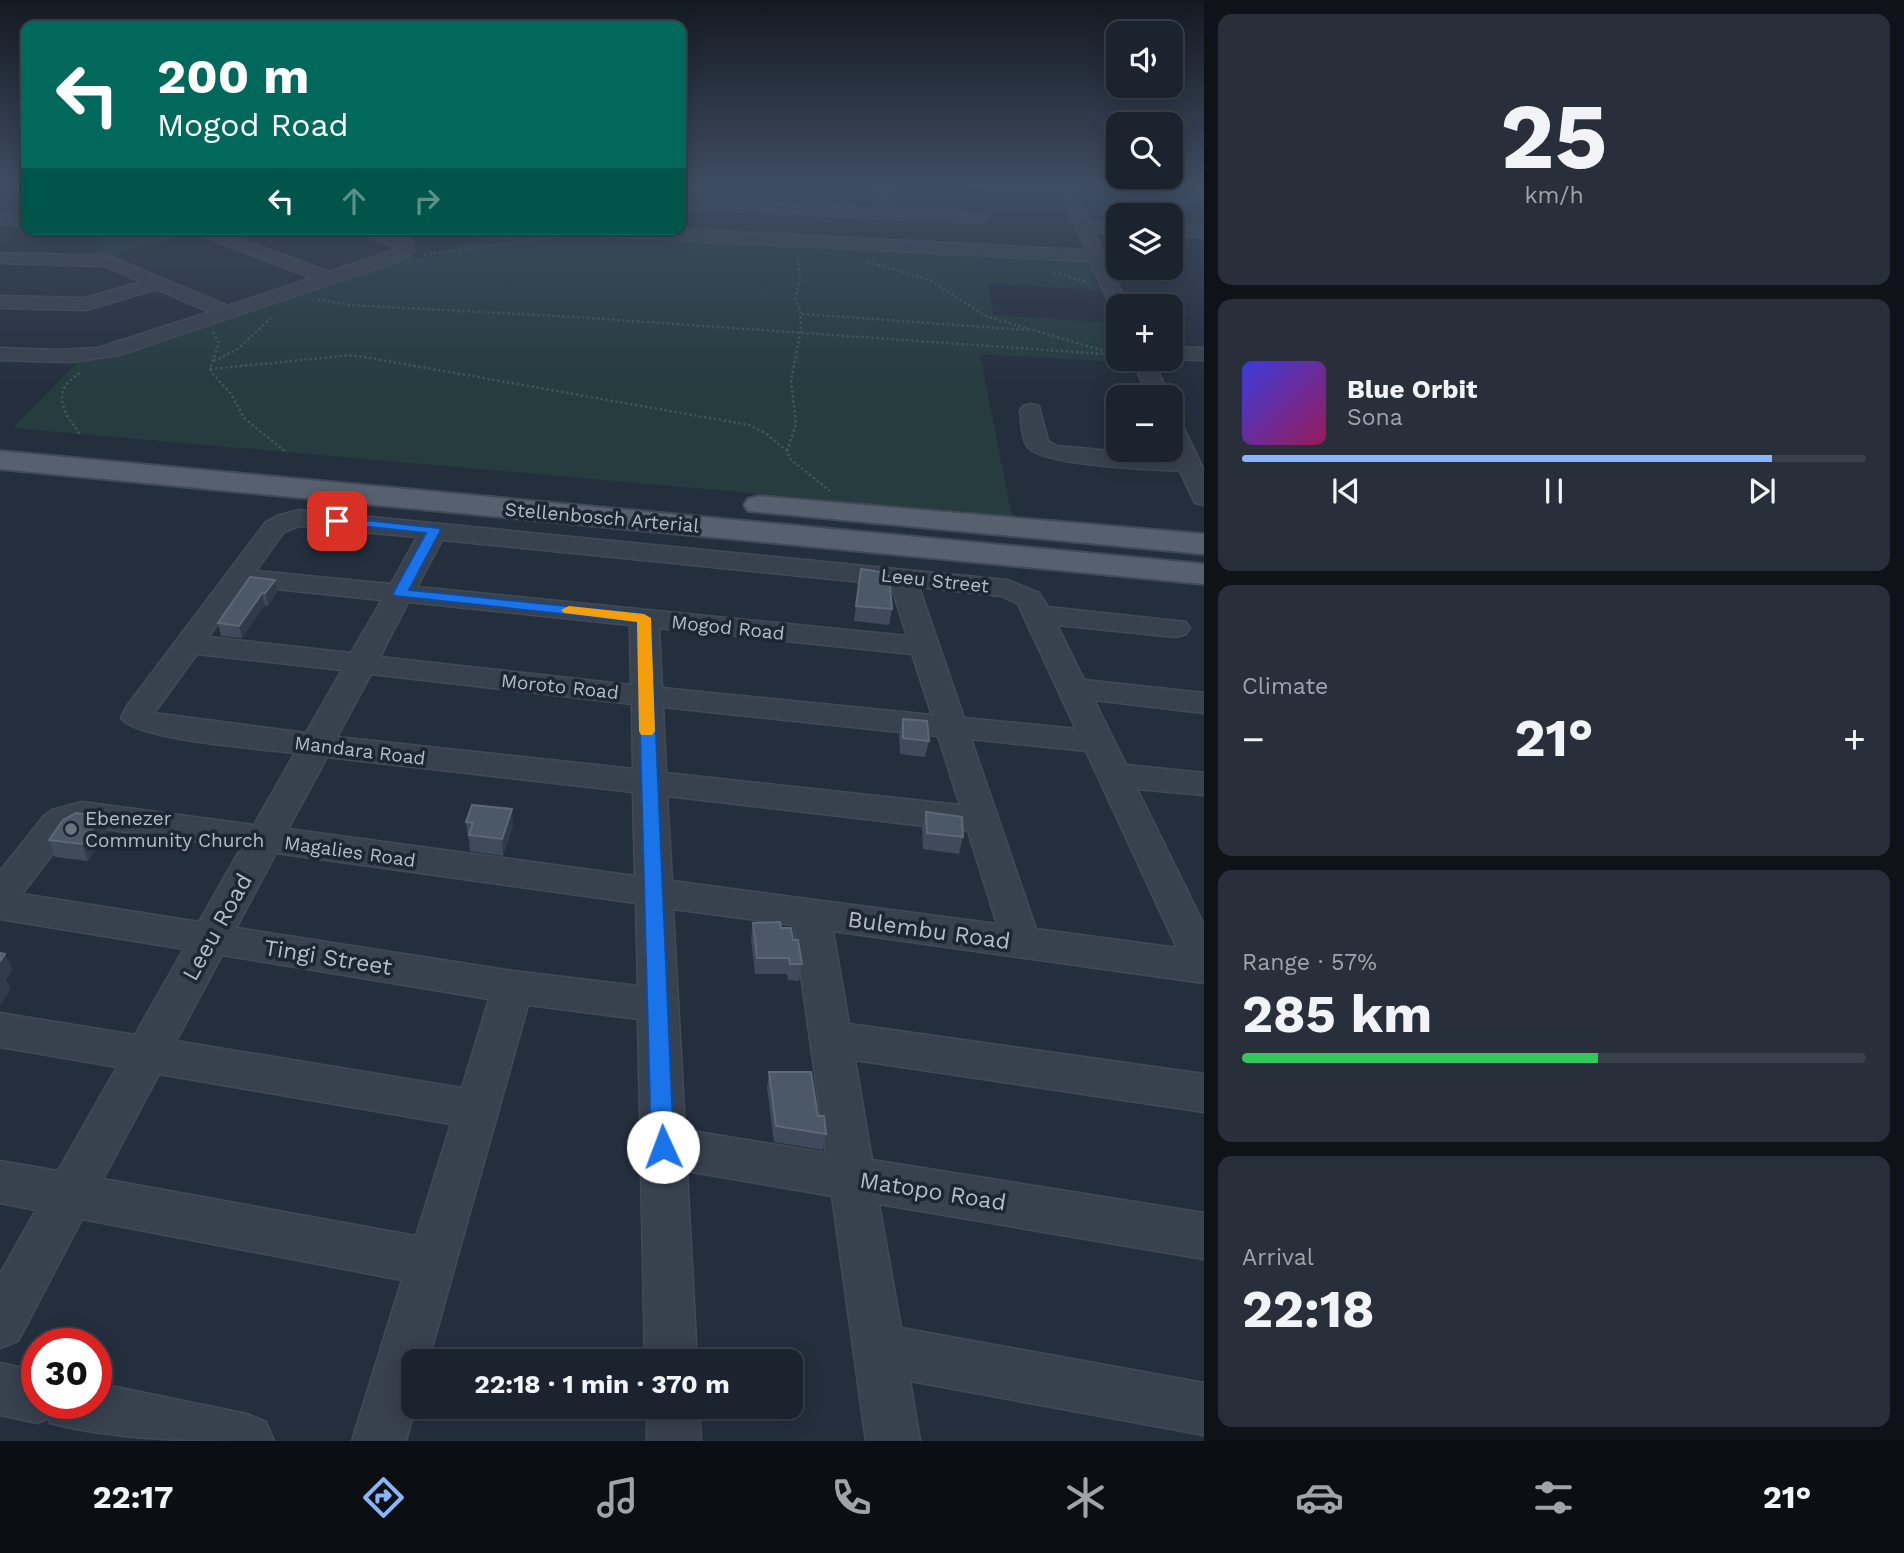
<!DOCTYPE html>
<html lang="en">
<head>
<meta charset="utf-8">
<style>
	:root { --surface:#1b232e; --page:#282f3a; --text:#f1f3f6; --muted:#a0a4aa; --line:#39404a; --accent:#8ab4f8 }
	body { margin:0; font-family:"Work Sans",sans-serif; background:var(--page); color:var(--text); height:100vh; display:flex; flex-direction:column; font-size:26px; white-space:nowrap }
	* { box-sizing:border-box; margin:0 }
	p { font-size:23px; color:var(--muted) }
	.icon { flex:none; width:38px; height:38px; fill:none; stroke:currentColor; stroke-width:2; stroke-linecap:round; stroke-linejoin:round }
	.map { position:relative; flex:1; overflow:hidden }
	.sheet { display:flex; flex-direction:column; gap:14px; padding:14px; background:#0f1319; width:700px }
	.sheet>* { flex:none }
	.top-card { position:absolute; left:21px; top:21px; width:665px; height:214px; border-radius:14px; box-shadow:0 4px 18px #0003,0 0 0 2px var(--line); background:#00695c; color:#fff; overflow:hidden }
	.fabs { position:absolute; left:1106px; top:21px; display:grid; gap:14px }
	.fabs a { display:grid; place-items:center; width:77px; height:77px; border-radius:14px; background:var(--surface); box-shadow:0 4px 18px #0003,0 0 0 2px var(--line); font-size:35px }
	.speed { position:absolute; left:21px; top:1328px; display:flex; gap:14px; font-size:35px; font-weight:700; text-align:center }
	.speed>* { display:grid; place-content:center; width:91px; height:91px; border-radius:50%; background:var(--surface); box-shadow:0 4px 18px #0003,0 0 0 2px var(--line); line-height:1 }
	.speed .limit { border:10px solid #d22; background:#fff; color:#111 }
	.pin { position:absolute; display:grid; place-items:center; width:60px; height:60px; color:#fff; margin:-30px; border-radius:14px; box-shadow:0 4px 10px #0006 }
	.me { position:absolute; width:77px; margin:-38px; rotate:358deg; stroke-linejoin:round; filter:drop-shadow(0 0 5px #0008) }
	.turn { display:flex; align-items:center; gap:24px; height:147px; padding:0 21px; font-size:32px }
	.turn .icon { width:91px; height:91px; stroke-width:2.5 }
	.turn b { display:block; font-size:49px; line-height:60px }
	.lanes { display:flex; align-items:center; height:66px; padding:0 21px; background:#0003; justify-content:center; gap:35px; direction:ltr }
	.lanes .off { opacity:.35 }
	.big { font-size:52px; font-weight:700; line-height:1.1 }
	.sheet .widget { flex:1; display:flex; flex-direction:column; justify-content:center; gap:10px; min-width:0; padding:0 24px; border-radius:14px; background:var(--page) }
	.sheet .dial { align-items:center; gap:0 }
	.dial b { font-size:91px; line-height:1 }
	.song { display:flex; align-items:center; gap:21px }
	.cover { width:84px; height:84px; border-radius:10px; background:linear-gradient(135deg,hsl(240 70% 55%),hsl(330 70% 35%)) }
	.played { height:7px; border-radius:4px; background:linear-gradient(90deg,var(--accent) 85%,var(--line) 85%) }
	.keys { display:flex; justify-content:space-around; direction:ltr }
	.heat { display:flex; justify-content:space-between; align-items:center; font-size:38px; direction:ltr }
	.charge { height:10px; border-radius:5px; background:linear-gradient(90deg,#34c759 57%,var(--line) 0) }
	.trip { position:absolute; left:401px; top:1349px; width:402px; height:70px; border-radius:14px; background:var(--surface); box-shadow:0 4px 18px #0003,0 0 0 2px var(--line); font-weight:700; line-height:70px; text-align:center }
	.tab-bar { display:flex; height:112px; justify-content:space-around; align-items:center; background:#0b0e12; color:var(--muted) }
	.tab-bar .icon { width:49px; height:49px }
	.tab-bar .active { color:var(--accent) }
	.tab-bar b { font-size:32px; color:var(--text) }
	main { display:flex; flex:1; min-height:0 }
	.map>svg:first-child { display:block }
	.green { fill:#263c3f }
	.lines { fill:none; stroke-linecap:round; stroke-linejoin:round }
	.minor-casing { stroke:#414a57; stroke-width:3 }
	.major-casing { stroke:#414a57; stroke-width:4 }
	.path { stroke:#3f5557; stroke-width:2.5; stroke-dasharray:2.5 2.5; stroke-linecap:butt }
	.minor { fill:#38414e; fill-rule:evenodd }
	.major { fill:#56606e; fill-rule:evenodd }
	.wall { fill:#3f4b5c }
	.shaded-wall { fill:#2f3b4b }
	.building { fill:#4b5868; stroke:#5c6777; stroke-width:2 }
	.route { fill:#1a73e8; stroke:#114b97; stroke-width:2 }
	.slow { fill:#f59e0b }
	.worship-dot { fill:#6b7280; stroke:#1d2633; stroke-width:2.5 }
	.labels { text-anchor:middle; stroke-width:7; stroke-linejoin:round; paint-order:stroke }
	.street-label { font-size:19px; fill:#b4bcc9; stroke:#1d2633 }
	.poi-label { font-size:19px; fill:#b4bcc9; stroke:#1d2633; text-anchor:start }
	.near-street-label { font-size:23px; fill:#b4bcc9; stroke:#1d2633 }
</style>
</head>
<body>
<main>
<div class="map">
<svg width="1204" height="1441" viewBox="0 0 1204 1441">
	<rect width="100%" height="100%" fill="#242f3e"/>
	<g class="green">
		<path d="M111,229H180L190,232L126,251L118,257L89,256L105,242L97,241Z"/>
		<path d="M505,229L1080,258L1089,261L1100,290L987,283L994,315L1115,323L1118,330V359H1132L1135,363L980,354L1012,516L13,428L79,361L132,350L397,259L442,255L441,251Z"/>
	</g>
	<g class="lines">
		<defs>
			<g id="minor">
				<rect x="0" y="183" width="26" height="7"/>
				<path d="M878,183H892L895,209L979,213L987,218L979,223L681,208V198L880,208Z"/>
				<path d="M965,183H1071L1089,221L1118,223V233L1094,232L1128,306H1118V311L1112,310L1090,261L589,235L581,230L671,229L1086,250L1060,192L972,187Z"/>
				<path d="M1160,183H1175L1181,191L1204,195V205L1171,197Z"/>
				<path d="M0,214L26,215V225L0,224Z"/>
				<path d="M1171,225L1204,227V237L1171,235Z"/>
				<path d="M190,229H214L329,272L397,249L353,229H378L411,240L415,251L402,260L119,355L70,362L0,360V348L56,350L98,348L210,312L157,289L86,310L0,308V296L85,298L141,282L105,266L0,263V253L108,256L228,306L312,278L192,232Z"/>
				<path d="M1171,347L1204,348V360L1170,359Z"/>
				<path d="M1132,359H1152L1170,397H1148Z"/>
				<path d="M1031,404L1039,406L1048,441L1057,446L1174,457L1171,449V416L1179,418L1204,471V505L1195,503L1180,471C1151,469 1046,466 1029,448C1021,441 1022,421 1020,411L1023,406Z"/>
				<path d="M299,510L1007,580L1039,593L1048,607L1186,622L1190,628L1186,634L1176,637L1057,625L1084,680L1204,693V713L1094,700L1126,765L1204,773V795L1137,789L1204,925V983L833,931L849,1024L1204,1074V1112L855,1060L872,1160L1204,1213V1259L879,1204L901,1328L1204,1383V1435L910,1381L920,1441H866L832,1196L687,1171L697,1362H645L638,1019L528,1005L428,1362H413V1407H415L406,1441H352L402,1280L82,1219L18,1341L0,1348V1274L36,1210L0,1203V1161L58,1171L117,1067L0,1047V1013L135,1035L184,949L0,919V871L44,816L52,810L82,802L254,825L295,753C264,749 135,740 121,718L127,706L266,522L277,516ZM299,526L417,537L391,584L256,571L284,532ZM442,540L891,585L907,636L417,587ZM246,586L382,600L351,653L208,637ZM919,587L1001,596L1018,604L1076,729L964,718ZM408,602L630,625L631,685L380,657ZM659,628L912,654L932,715L662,688ZM197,654L342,670L306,733L154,713ZM371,674L632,704L633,769L337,737ZM663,707L938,736L960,805L666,773ZM971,739L1086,751L1177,948L1036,929ZM327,757L633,792L635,876L288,829ZM667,796L968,831L997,924L672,881ZM82,826L241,848L199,922L22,894L68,834ZM276,853L636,903L638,986L513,971L236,928ZM673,909L794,925L826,1153L685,1130ZM222,955L489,999L462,1088L176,1041ZM159,1074L451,1124L416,1236L103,1179Z"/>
				<path d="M0,1363L37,1371V1404H96V1383L247,1414L266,1422L274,1441C200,1441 120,1441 50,1423L49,1418L37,1423L0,1415Z"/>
				<path d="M647,1407H699L701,1441H647Z"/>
			</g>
			<g id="major">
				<path d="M0,451L1204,564V584L0,469Z"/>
				<path d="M759,496L1204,534V554L748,511L744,505L748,499Z"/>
			</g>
		</defs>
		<use href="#minor" class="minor-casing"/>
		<use href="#major" class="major-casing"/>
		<g class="path">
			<path d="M424,255L574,234"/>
			<path d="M868,262L930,280L986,316L1111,353"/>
			<path d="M1054,272L1089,283"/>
			<path d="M318,299L348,305L576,317L1118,355"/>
			<path d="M802,314L1028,330"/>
			<path d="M213,332L219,343L210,369L212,373L231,394L244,418L287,453"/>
			<path d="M214,361L238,349L273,316"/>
			<path d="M210,369L353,355L749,425L765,433L787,451L790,459L830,491"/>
			<path d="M79,434C76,426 70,422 67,415C56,394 64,383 81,372"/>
			<path d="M787,451L796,424L791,381L801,329L800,309L795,299L800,278L797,256"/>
		</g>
		<use href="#minor" class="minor"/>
		<use href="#major" class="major"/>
	</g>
	<g class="wall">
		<path d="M861,569L882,575L892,609L889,625L854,621Z"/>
		<path d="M275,580L277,592L268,606L265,605L242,638L221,636L218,623Z"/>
		<path d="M903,719L929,741L925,757L900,754L899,735Z"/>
		<path d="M926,812L963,837L959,854L923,849L922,828Z"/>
		<path d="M466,822L513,825L503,856L470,851L469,839L468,838Z"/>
		<path d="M107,832L88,861L55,857L49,840Z"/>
		<path d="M753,923L781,928L793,940L802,964L799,981L788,980L787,974H755L751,939Z"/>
		<path d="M769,1072L818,1116L826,1134L823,1150L774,1142L767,1088Z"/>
	</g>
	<g class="shaded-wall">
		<path d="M275,580L277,592L268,606L265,593Z"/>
		<path d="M262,593L265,605L242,638L239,626Z"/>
		<path d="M512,809L513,825L503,856L502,839Z"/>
		<path d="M101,816L107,832L88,861L82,844Z"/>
		<path d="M5,954L13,970L6,980L11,989L0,1006V961Z"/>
	</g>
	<g class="building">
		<path d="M861,569L882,572V575L889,576L892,609L856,606Z"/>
		<path d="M250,577L275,580L265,593H262L239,626L218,623Z"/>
		<path d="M903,719L927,721L929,741L903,738Z"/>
		<path d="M472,805L512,809L502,839L469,835L473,823L466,822Z"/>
		<path d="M926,812L962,817L963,837L927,833Z"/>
		<path d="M76,813L101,816L82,844L49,840L63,820Z"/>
		<path d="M780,922L781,928H791L793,940H798L802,964H790L789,958H757L753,923Z"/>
		<path d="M0,953L5,954L0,961Z"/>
		<path d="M769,1072H811L818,1116H824L826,1134L776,1126Z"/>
	</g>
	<linearGradient id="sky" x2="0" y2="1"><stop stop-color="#141a22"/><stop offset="0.48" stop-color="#3f4d63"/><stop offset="1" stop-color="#3f4d63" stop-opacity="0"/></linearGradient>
	<rect width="1204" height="385" fill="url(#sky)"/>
	<path class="route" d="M337,517L439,528L441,530L409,590L644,614L651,618L674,1147L671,1154L663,1157L655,1154L651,1147L637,622L395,596L393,593L426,533L333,523L331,521Z"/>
	<path class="slow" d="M569,606L644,614L651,618L655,731L652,735H641L639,731L637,622L564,613L561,610Z"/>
	<circle class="worship-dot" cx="71" cy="829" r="7"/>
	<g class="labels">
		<g class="street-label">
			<text transform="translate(602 517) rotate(5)" y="7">Stellenbosch Arterial</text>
			<text transform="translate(935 580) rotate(6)" y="7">Leeu Street</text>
			<text transform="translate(728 627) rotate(6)" y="7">Mogod Road</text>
			<text transform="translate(560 686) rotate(6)" y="7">Moroto Road</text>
			<text transform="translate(360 750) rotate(7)" y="7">Mandara Road</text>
			<text transform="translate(350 851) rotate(8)" y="7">Magalies Road</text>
		</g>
		<g class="poi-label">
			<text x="85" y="825">Ebenezer<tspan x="85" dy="22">Community Church</tspan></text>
		</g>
		<g class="near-street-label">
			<text transform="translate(217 927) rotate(-61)" y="8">Leeu Road</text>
			<text transform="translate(929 930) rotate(8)" y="8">Bulembu Road</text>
			<text transform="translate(328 957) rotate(9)" y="8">Tingi Street</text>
			<text transform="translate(933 1191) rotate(9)" y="8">Matopo Road</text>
		</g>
	</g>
</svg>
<div class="fabs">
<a><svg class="icon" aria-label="sound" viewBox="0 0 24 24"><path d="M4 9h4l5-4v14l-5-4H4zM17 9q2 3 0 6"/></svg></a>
<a><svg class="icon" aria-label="search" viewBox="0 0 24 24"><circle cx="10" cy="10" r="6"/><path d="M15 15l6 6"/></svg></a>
<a><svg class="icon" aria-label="layers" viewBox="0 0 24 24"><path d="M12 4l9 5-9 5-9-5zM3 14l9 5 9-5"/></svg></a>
<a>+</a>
<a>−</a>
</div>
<div class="speed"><div class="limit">30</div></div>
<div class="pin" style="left:337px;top:521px;background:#d93025"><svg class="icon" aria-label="arrive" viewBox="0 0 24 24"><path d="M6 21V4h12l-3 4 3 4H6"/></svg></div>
<svg class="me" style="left:663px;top:1147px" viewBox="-20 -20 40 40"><circle r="19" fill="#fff"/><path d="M0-13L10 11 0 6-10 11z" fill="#1a73e8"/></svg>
<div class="trip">22:18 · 1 min · 370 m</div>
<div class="top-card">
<div class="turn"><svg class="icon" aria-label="left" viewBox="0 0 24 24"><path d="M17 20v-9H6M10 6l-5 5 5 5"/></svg><div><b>200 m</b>Mogod Road</div></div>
<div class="lanes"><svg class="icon" aria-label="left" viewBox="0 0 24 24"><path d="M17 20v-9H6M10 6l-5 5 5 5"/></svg><svg class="icon off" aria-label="ahead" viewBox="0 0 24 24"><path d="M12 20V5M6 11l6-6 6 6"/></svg><svg class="icon off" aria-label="right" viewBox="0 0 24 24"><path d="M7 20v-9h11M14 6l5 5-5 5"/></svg></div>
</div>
</div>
<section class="sheet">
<div class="widget dial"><b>25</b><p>km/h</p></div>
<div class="widget">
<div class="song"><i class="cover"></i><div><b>Blue Orbit</b><p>Sona</p></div></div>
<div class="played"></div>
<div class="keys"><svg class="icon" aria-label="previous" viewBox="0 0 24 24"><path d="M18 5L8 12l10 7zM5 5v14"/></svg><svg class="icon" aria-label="pause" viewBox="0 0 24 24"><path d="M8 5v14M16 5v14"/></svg><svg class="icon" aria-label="next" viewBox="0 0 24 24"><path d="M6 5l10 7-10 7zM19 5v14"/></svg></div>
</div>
<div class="widget"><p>Climate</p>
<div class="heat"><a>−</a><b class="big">21°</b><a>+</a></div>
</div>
<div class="widget"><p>Range · 57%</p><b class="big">285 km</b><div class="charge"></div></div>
<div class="widget"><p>Arrival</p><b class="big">22:18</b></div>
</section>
</main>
<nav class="tab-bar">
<b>22:17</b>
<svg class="icon active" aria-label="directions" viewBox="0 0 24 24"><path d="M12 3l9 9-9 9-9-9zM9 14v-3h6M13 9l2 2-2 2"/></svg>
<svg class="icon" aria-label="music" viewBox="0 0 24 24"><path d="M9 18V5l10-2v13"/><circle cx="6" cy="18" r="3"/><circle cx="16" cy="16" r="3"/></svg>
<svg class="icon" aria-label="phone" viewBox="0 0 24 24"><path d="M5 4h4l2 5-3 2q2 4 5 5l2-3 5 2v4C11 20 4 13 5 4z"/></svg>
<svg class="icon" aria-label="climate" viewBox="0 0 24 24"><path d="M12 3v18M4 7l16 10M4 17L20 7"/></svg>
<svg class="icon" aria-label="car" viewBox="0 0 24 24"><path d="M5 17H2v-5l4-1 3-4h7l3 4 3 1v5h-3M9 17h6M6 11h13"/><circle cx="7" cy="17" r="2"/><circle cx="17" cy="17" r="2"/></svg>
<svg class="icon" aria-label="filters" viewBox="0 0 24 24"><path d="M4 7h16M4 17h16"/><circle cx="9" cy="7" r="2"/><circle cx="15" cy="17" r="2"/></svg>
<b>21°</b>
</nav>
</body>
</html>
